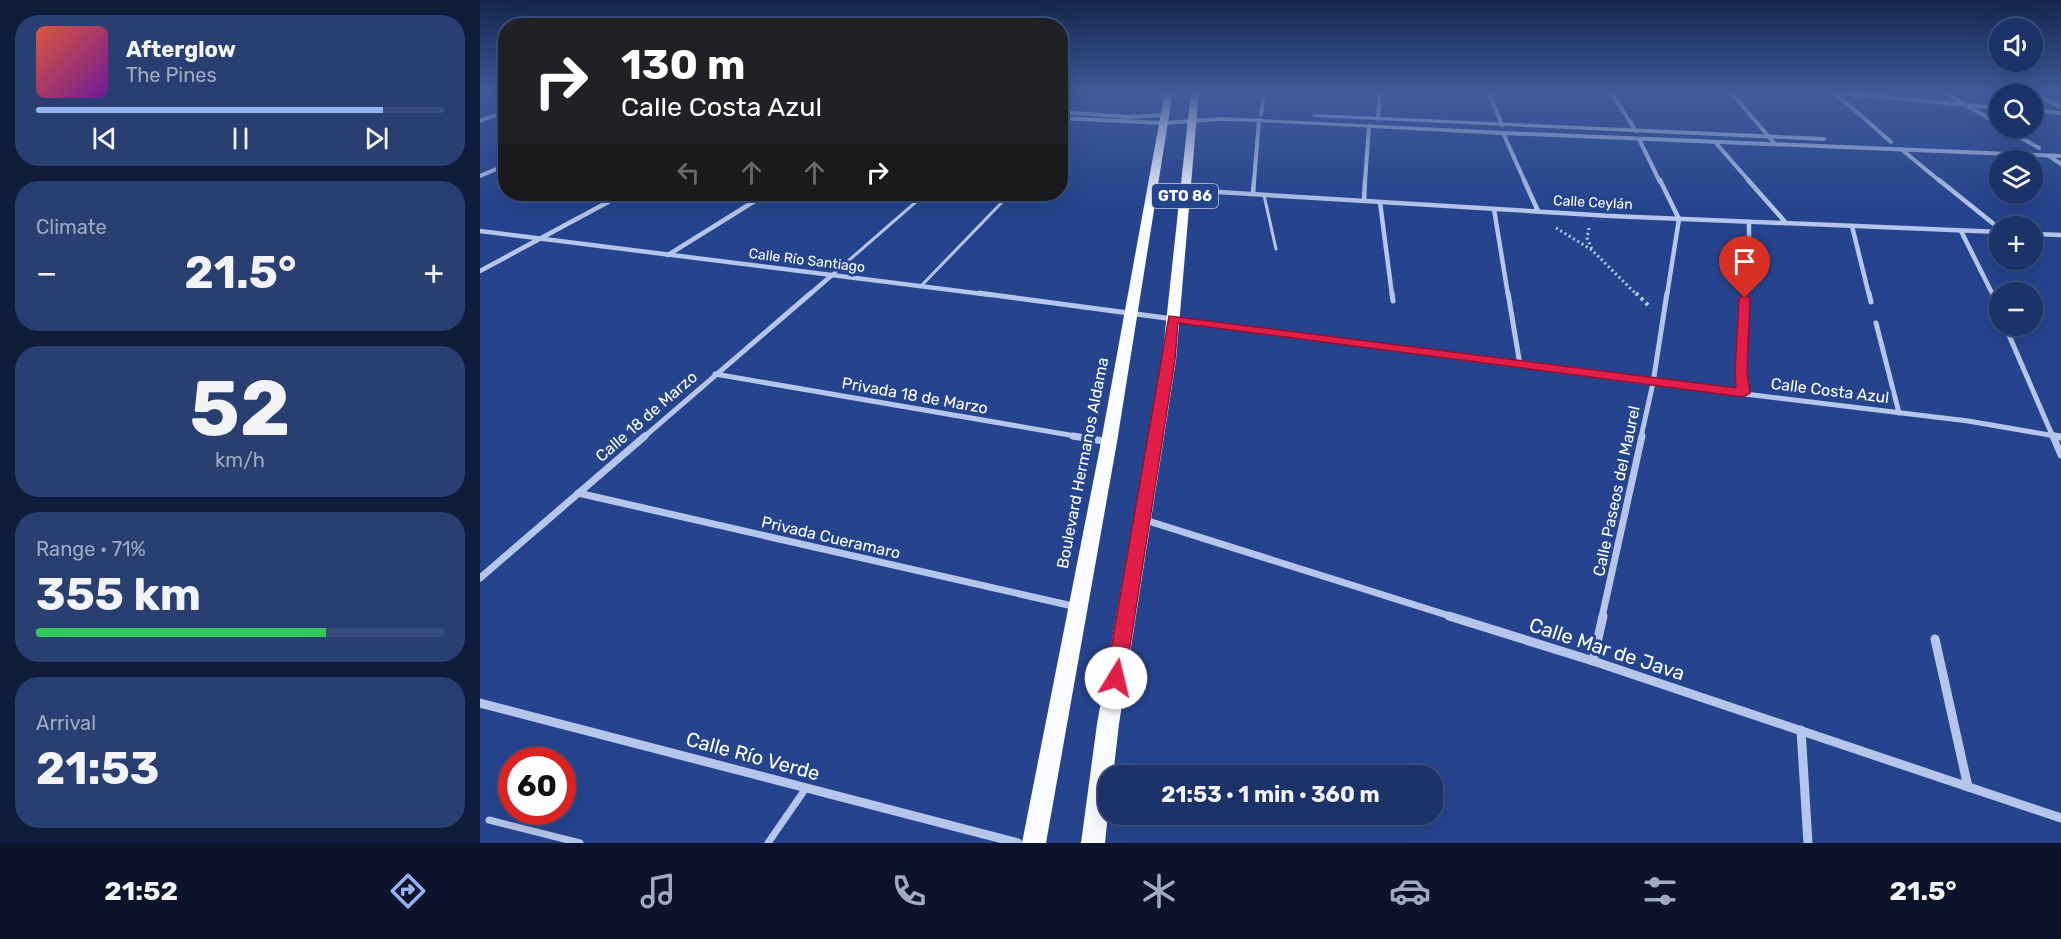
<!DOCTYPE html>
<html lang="en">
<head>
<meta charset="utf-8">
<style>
	:root { --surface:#1c336a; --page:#293f72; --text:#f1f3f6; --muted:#a0aac1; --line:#3a4e7e; --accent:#95b2f1 }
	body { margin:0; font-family:Rubik,sans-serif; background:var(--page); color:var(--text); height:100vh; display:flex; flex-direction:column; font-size:22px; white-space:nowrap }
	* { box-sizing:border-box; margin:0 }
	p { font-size:20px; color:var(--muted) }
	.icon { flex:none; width:33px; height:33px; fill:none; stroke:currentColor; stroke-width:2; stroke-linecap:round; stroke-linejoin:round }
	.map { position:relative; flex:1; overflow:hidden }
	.side { display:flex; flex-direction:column; gap:15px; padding:15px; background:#0f1c3a; width:480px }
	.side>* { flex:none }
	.hud { position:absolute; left:18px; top:18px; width:570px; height:183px; border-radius:24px; box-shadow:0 6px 24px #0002,0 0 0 2px var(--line); background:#202124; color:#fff; overflow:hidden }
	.fabs { position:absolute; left:1509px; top:18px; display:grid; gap:12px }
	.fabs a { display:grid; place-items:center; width:54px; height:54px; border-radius:50%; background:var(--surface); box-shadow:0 6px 24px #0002,0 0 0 2px var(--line); font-size:30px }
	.speed { position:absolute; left:18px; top:747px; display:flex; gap:12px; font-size:30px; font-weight:700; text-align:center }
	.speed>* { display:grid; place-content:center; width:78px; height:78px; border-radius:50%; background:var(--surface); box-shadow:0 6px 24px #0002,0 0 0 2px var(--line); line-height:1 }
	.speed .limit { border:9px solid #d22; background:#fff; color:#111 }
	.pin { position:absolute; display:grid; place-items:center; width:51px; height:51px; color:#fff; margin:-62px -26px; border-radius:50% 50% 50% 0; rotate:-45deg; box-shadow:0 0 6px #0007 }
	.pin .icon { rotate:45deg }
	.me { position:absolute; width:66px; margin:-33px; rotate:9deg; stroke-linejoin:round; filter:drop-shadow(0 0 4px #0008) }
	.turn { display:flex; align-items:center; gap:21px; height:126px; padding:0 24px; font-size:27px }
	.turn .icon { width:78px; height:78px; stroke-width:2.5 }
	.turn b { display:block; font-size:42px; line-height:51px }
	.lanes { display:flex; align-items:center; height:57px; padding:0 24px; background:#0003; justify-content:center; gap:30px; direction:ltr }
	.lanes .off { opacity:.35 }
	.big { font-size:45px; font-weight:700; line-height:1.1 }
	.side .tile { flex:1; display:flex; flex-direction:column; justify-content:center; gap:9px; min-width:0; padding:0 21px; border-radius:24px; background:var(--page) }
	.side .dial { align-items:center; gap:0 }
	.dial b { font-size:78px; line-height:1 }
	.song { display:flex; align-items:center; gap:18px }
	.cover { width:72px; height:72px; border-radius:9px; background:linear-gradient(135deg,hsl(10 70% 55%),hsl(280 70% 35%)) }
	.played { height:6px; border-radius:3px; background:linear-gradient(90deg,var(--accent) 85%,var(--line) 85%) }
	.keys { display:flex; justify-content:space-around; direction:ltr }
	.heat { display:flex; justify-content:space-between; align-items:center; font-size:33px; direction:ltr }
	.charge { height:9px; border-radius:4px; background:linear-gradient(90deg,#34c759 71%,var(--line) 0) }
	.trip { position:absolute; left:618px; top:765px; width:345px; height:60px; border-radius:24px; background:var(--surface); box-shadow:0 6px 24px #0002,0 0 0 2px var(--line); font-weight:700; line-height:60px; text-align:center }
	.tabs { display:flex; height:96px; justify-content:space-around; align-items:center; background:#0b142a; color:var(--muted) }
	.tabs .icon { width:42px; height:42px }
	.tabs .on { color:var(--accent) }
	.tabs b { font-size:27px; color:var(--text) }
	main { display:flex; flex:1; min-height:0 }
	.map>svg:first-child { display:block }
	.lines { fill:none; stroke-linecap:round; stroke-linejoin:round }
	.path-far1 { stroke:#b6c6eb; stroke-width:3; stroke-dasharray:2 3; stroke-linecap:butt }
	.path { stroke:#b6c6eb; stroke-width:4; stroke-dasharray:3 4; stroke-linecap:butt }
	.service-far1 { stroke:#b6c6eb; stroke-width:3 }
	.service { stroke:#b6c6eb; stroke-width:7 }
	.minor-far4 { stroke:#b6c6eb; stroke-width:4 }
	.minor-far3 { stroke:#b6c6eb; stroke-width:4.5 }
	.minor-far2 { stroke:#b6c6eb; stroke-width:5 }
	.minor-far1 { stroke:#b6c6eb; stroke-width:7 }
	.minor { stroke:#b6c6eb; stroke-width:9 }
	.tertiary { fill:#b6c6eb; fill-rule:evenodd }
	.primary { fill:#fafbff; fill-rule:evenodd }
	.route { fill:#e11d48; stroke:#92132f; stroke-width:1.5 }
	.labels { text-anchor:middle; stroke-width:6; stroke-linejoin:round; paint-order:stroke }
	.far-street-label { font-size:14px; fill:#fff; stroke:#26448e }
	.shield { fill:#26448e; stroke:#bec7dd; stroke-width:1.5 }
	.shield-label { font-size:15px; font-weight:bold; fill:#fff }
	.street-label { font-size:16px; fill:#fff; stroke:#26448e }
	.near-street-label { font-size:20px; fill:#fff; stroke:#26448e }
</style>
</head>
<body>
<main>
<section class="side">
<div class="tile">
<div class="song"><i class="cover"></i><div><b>Afterglow</b><p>The Pines</p></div></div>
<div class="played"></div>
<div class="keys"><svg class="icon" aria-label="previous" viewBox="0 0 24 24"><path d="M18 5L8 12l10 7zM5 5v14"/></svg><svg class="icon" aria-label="pause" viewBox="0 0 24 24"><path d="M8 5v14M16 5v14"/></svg><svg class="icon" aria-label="next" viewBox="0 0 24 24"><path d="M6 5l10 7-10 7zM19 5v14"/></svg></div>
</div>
<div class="tile"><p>Climate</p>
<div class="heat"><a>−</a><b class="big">21.5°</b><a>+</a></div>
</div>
<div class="tile dial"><b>52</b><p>km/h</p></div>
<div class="tile"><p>Range · 71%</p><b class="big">355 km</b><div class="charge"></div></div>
<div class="tile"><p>Arrival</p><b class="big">21:53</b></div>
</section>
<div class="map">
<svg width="1581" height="843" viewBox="0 0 1581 843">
	<rect width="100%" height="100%" fill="#26448e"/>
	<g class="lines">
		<g class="path-far1">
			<path d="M1076,228L1112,250L1157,295"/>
			<path d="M1109,228L1107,238L1112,249"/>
		</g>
		<path class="path" d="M1156,293L1171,308"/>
		<g class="service-far1">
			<path d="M784,195L796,249"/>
			<path d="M352,275L445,194"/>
			<path d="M441,286L530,194"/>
		</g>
		<g class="service">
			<path d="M9,820L100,843"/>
			<path d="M288,843L326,788"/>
		</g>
		<g class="minor-far4">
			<path d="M1008,91L1022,125"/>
			<path d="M1130,91L1156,131"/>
			<path d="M1250,91L1295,144"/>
			<path d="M1338,91L1520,108"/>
			<path d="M1462,91L1520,125"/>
			<path d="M1550,91L1581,107"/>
			<path d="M1355,93L1411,142"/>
			<path d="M1552,110L1581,113"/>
			<path d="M580,112L650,117L685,115"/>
			<path d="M781,114L785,91"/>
			<path d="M580,118L683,123"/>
			<path d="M898,119L900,91"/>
			<path d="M0,121L26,111"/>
			<path d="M1524,128L1559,148"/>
			<path d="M1023,133L1045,182"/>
			<path d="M1159,139L1180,182"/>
			<path d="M1235,142L1270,182"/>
			<path d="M1421,149L1461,182"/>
			<path d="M1569,156L1581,164"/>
			<path d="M0,176L26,165"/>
			<path d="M774,182L779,120"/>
			<path d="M885,182L889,126"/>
		</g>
		<g class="minor-far3">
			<path d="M1044,180L1058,211"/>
			<path d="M1180,180L1199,219L1187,295"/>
			<path d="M1268,180L1306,223"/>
			<path d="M1459,180L1520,229"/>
			<path d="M706,190L1131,216L1520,232"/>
			<path d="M773,194L774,180"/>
			<path d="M884,201L885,180"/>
			<path d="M900,202L912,295"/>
			<path d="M1014,209L1028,295"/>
			<path d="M1269,222V281"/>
			<path d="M1372,226L1389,295"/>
			<path d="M0,231L511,295"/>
			<path d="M1481,231L1513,295"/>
			<path d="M1552,234L1581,235"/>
			<path d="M188,255L286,194"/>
			<path d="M0,271L143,194"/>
			<path d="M329,295L352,275"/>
		</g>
		<g class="minor-far2">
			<path d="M499,293L1173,383L1488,421L1581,437"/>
			<path d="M912,293L913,301"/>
			<path d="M1028,293L1040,365"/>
			<path d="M1389,293L1391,302"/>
			<path d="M1513,293L1515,298"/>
			<path d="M1396,323L1419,413"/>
			<path d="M1525,326L1573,437"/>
			<path d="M235,374L601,437"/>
			<path d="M1263,393L1261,372L1265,298"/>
			<path d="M164,437L331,293"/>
			<path d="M1161,437L1173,383L1187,293"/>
		</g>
		<g class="minor-far1">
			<path d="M593,436L629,442"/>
			<path d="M1573,436L1581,455"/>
			<path d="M1574,436L1581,437"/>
			<path d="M98,493L597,607"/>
			<path d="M665,520L973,617"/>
			<path d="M0,578L165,436"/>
			<path d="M1122,617L1162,436"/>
		</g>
		<g class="minor">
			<path d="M969,616L1113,661L1581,818"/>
			<path d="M1455,639L1488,787"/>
			<path d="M1113,661L1123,616"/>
			<path d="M0,703L538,843"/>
			<path d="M1321,730L1328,843"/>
		</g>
		<g class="tertiary">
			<path d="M835,114L1344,137L1347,139L1344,141L833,117L832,116Z"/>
			<path d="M741,117L1023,131L1581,154V158L1023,135L779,122L741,121L683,125L680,123L683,121Z"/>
		</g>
		<g class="primary">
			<path d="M685,91H693L637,442L566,843H542L621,442Z"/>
			<path d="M711,91H719L696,360L639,724L633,776H628V814L625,843H601L617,724L682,360Z"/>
		</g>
	</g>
	<linearGradient id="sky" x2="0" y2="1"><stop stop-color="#15254e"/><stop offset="0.44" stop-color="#415c9b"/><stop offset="1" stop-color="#415c9b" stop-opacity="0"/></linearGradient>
	<rect width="1581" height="209" fill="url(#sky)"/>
	<path class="route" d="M1265,295L1270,298L1267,372L1270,393L1263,397L698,323L695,360L645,678L642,684L636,686L629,684L626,678L689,316L1256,388L1255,372L1259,298Z"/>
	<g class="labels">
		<g class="far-street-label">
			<text transform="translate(1113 202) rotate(3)" y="5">Calle Ceylán</text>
			<text transform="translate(327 260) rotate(7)" y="5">Calle Río Santiago</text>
		</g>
		<rect class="shield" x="672" y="184" width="66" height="24" rx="4.5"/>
		<g class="shield-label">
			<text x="705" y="201">GTO 86</text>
		</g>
		<g class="street-label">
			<text transform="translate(1350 390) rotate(7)" y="6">Calle Costa Azul</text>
			<text transform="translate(435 395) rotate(10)" y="6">Privada 18 de Marzo</text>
			<text transform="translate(166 416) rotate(-41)" y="6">Calle 18 de Marzo</text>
			<text transform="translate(602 463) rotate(-79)" y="6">Boulevard Hermanos Aldama</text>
			<text transform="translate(1136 491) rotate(-78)" y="6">Calle Paseos del Maurel</text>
			<text transform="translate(351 537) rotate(13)" y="6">Privada Cueramaro</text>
		</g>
		<g class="near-street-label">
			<text transform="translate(1127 649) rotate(18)" y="7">Calle Mar de Java</text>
			<text transform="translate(273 756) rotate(15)" y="7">Calle Río Verde</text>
		</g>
	</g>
</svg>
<div class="fabs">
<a><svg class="icon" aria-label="sound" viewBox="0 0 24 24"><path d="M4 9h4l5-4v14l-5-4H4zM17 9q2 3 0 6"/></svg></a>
<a><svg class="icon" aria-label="search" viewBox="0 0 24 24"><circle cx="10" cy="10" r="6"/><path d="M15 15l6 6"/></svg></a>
<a><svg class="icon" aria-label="layers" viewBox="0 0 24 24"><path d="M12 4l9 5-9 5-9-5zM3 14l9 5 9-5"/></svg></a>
<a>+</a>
<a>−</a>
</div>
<div class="speed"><div class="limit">60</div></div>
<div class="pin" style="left:1265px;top:298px;background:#d93025"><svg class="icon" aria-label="arrive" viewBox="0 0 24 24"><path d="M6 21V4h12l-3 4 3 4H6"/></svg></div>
<svg class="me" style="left:636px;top:678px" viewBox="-20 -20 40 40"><circle r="19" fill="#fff"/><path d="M0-13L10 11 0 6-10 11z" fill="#e11d48"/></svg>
<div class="trip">21:53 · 1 min · 360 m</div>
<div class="hud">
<div class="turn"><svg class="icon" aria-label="right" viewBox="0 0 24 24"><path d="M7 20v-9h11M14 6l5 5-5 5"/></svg><div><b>130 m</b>Calle Costa Azul</div></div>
<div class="lanes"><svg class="icon off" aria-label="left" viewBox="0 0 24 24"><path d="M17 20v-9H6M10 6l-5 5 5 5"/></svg><svg class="icon off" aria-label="ahead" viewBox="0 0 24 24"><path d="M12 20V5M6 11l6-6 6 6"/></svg><svg class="icon off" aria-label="ahead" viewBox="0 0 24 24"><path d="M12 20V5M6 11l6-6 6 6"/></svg><svg class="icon" aria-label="right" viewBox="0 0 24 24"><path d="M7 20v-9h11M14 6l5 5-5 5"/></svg></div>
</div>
</div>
</main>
<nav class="tabs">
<b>21:52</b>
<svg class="icon on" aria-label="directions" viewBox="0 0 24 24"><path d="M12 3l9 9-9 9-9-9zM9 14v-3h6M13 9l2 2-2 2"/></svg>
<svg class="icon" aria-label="music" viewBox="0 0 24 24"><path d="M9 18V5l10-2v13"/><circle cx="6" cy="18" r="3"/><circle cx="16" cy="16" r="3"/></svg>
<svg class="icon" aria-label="phone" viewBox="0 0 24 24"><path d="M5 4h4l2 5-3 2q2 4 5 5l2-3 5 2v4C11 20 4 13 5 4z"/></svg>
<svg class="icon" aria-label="climate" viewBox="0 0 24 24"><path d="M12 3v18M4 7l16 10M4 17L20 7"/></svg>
<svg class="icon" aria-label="car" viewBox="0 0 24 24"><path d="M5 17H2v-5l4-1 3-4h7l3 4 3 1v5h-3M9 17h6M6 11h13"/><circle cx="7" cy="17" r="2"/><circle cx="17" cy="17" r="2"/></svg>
<svg class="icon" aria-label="filters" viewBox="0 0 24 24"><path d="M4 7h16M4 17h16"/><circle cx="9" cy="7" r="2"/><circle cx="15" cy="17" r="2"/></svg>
<b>21.5°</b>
</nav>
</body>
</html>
